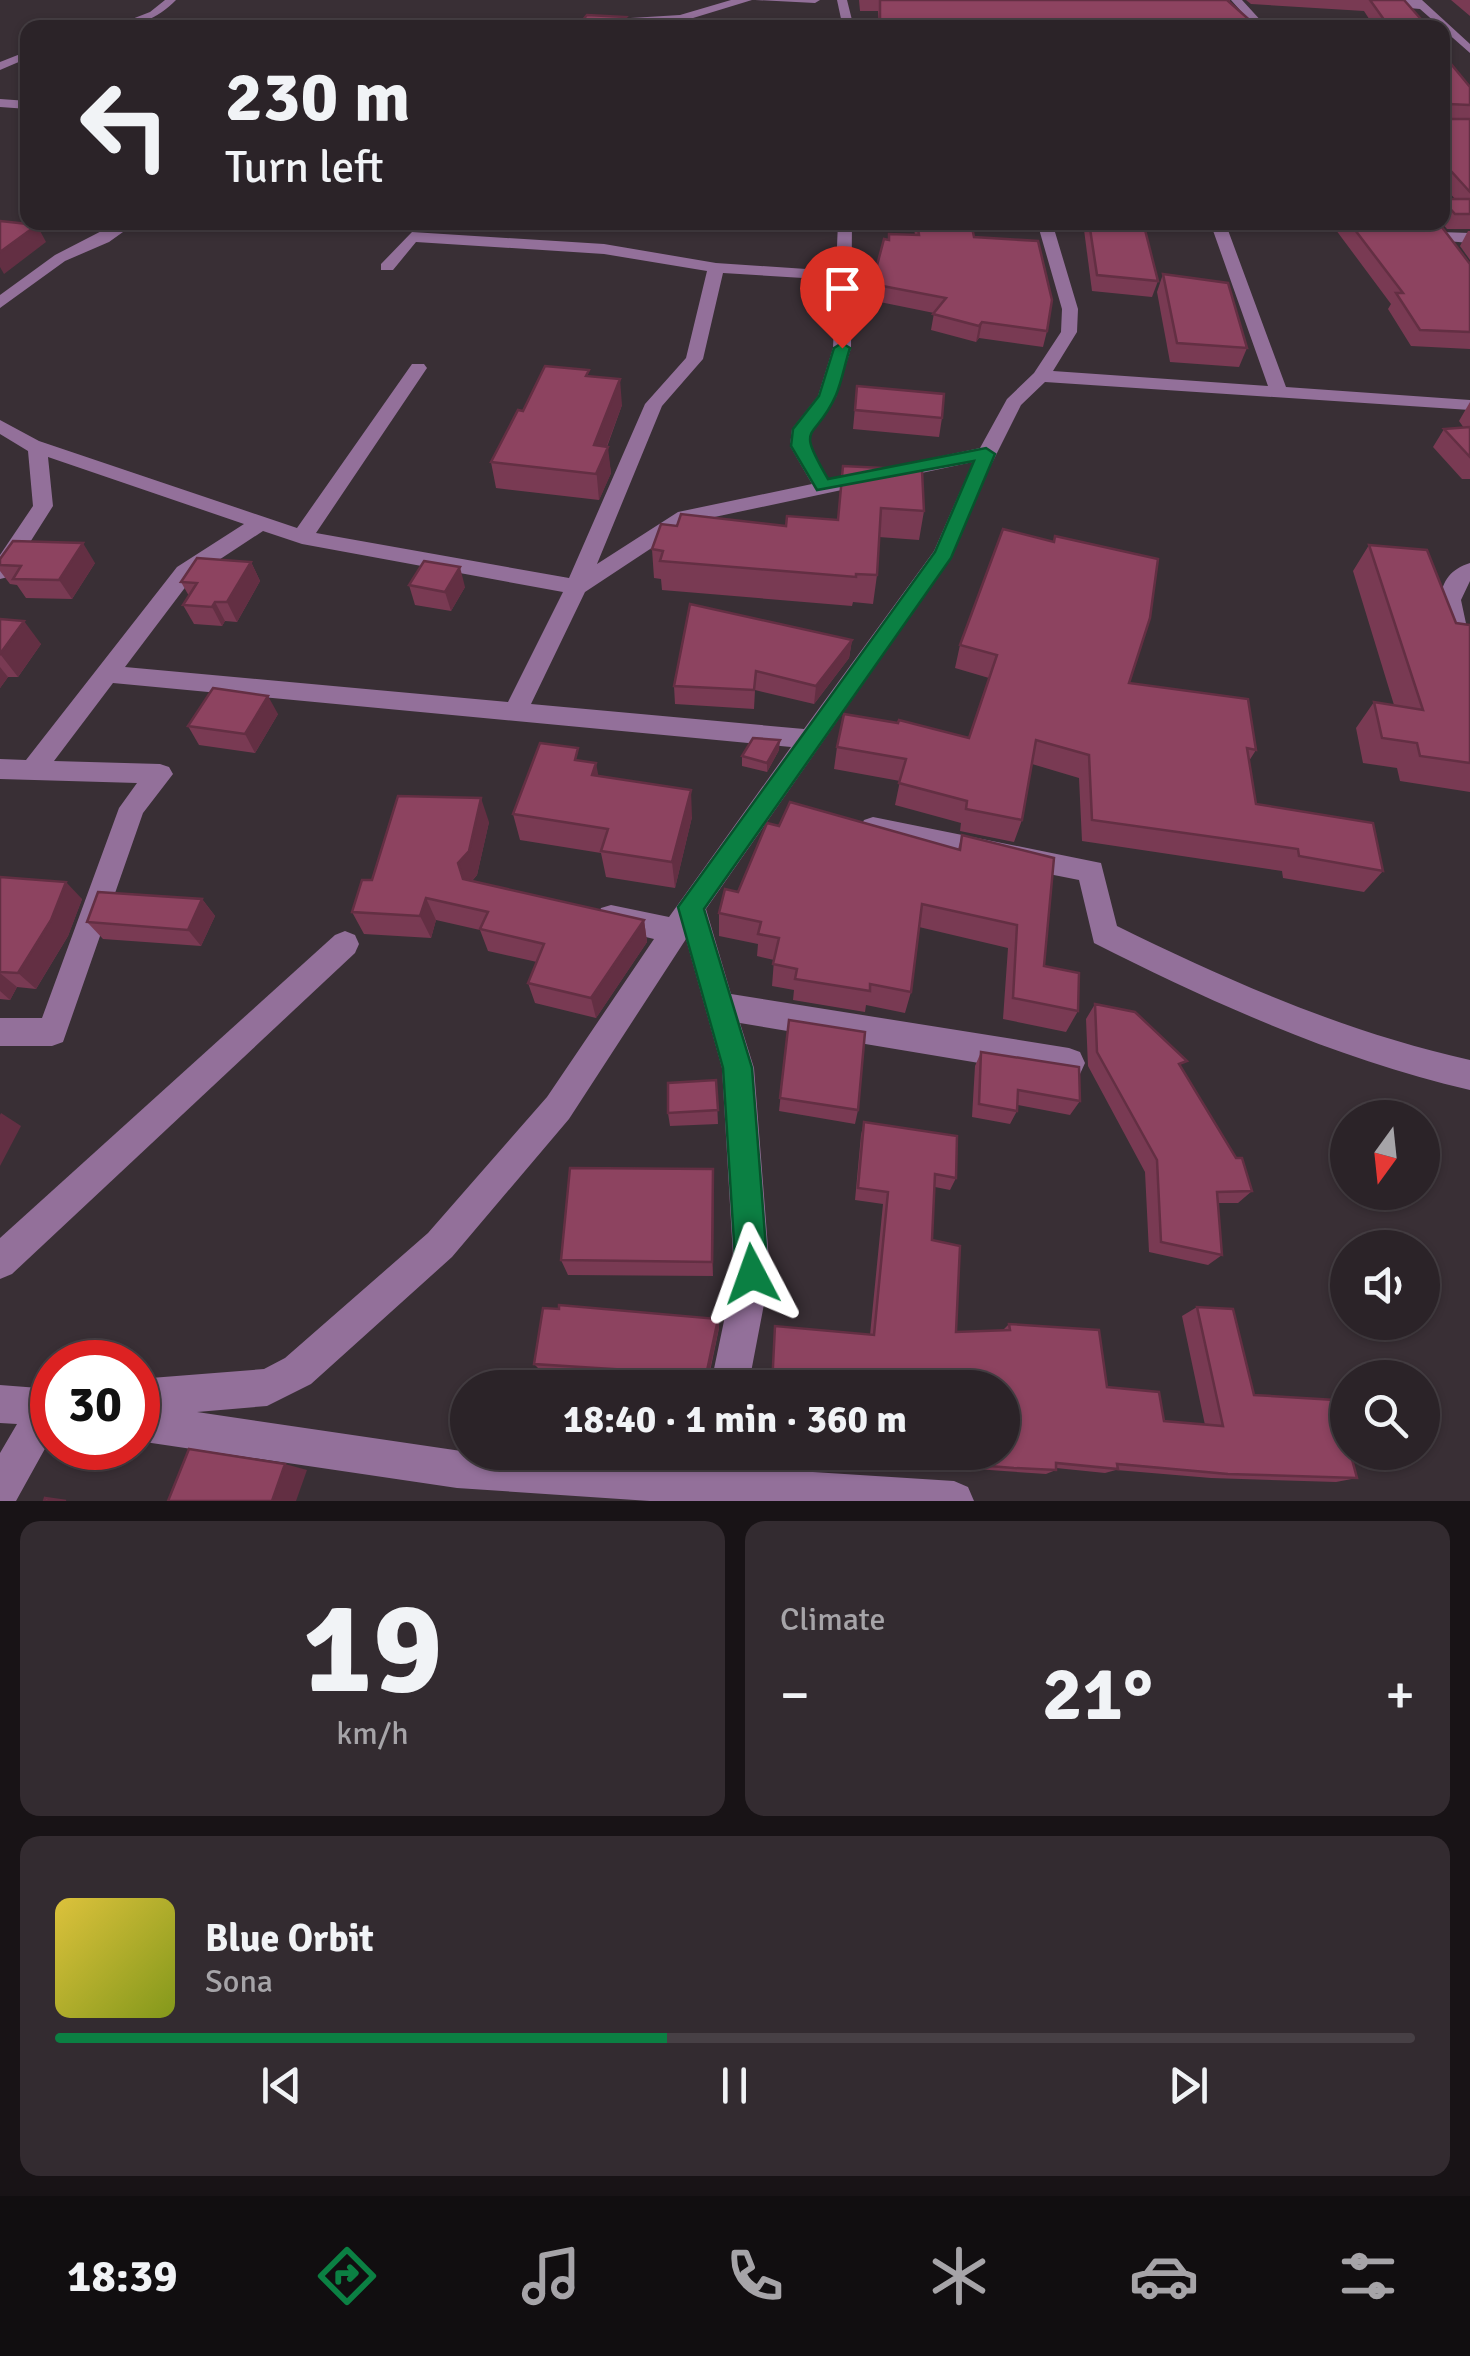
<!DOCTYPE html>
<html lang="en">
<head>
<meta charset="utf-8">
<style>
	:root { --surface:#2b2328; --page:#332b30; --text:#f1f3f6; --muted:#a6a4a8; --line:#474045; --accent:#0b8043 }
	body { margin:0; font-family:Signika,sans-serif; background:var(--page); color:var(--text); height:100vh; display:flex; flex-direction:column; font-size:38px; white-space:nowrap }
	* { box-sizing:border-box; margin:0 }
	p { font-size:32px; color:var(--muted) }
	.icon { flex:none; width:55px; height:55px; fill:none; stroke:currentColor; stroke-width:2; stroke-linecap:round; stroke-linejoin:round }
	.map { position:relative; height:1501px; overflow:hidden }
	.details { display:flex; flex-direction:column; gap:20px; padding:20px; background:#181316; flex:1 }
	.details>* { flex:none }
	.guide { position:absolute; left:20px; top:20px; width:1430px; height:210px; border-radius:20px; box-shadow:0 2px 8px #0004,0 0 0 2px var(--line); background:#2b2328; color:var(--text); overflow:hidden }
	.needle { width:65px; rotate:195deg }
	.fabs { position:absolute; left:1330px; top:1100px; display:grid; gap:20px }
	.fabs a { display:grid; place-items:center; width:110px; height:110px; border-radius:50%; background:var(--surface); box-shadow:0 2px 8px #0004,0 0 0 2px var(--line); font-size:50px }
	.speed { position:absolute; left:30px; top:1340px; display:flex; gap:20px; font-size:50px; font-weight:700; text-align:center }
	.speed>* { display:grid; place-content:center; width:130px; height:130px; border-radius:50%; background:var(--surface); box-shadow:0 2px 8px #0004,0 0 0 2px var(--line); line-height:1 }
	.speed .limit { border:15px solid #d22; background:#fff; color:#111 }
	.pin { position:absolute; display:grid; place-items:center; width:85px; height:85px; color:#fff; margin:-102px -42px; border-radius:50% 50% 50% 0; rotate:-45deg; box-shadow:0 0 10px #0007 }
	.pin .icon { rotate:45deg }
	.me { position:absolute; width:110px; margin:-55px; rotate:356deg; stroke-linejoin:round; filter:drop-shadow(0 0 8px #0008) }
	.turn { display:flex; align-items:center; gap:35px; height:210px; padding:0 40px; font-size:45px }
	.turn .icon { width:130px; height:130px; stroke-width:2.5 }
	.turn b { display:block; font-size:70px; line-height:85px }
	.big { font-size:75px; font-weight:700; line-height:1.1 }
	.details .card { flex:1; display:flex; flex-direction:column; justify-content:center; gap:15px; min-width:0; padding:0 35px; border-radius:20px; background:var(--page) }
	.details .dial { align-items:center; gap:0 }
	.dial b { font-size:130px; line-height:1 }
	.song { display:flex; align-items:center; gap:30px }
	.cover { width:120px; height:120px; border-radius:15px; background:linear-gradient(135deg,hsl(50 70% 55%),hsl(70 70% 35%)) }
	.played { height:10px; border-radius:5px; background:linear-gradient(90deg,var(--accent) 45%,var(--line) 45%) }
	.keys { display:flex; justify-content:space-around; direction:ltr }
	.heat { display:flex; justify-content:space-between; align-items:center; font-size:55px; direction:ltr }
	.details .tiles { flex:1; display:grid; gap:20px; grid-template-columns:1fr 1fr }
	.card:last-child { grid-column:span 2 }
	.trip { position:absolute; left:450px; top:1370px; width:570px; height:100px; border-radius:50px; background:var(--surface); box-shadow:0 2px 8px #0004,0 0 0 2px var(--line); font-weight:700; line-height:100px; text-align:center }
	.menu { display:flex; height:160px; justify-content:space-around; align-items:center; background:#110e10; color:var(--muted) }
	.menu .icon { width:70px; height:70px }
	.menu .active { color:var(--accent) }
	.menu b { font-size:45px; color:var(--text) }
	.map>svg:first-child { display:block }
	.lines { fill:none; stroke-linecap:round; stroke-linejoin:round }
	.minor { fill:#93709a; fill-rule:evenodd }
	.wall { fill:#793a53 }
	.shaded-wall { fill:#632f43 }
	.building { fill:#8d4360; stroke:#632f43; stroke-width:2.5 }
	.route { fill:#0b8043; stroke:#07532c; stroke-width:2.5 }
</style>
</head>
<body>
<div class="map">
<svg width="1470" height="1501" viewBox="0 0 1470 1501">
	<rect width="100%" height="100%" fill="#392f35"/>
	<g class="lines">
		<g class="minor">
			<path d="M165,0H176C157,19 135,28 109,28L150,12Z"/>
			<path d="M731,0H752L680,22L547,28L581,21L680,15Z"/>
			<path d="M755,0H820L815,3Z"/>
			<path d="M837,0H847L854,28H843Z"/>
			<path d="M1231,0H1242L1264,24L1296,28H1256Z"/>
			<path d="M1321,0H1422L1470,44V53L1420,9Z"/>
			<path d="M28,51V58L0,70V62Z"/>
			<path d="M0,99L28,101V109L0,107Z"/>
			<path d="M119,222H137L109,242L65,261L0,308V295L55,255Z"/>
			<path d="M838,222H852L851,348L836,397L810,430V446L829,480L980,448L1007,399L1034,373L1061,332L1062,309L1037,222H1052L1078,309L1077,332L1053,371L1268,386L1210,222H1225L1286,387L1470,400V410L1045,382L1021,405L983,481L951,558L706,909L731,994L1069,1048L1080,1052L1085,1063L1080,1074L1069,1078L740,1023L754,1068L770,1273L748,1388H710L734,1273L722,1068L686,939L569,1119L452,1257L311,1384L267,1406L197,1412L468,1452L695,1465L697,1452H735L733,1467L954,1481L968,1487L974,1501H650L457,1488L138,1441V1379L264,1369L285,1358L428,1233L547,1097L654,939L601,926L597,917L601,908L611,905L669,917L791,747L113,683L54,761L160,764L169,767L173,774L143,813L63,1042L52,1046H0V1018H42L119,808L137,783L0,779V759L26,760L177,567L244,524L48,457L53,506L8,577L0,579V555L33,506L28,451L0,434V420L39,441L297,528L412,364H424L427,368L316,533L569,578L645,404L686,358L707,271L604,254L416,242L393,270H381V264L412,232L604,244L716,263L836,271ZM723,273L836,280L833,348L818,396L792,429L790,446L812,484L678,512L597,564L662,406L703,359ZM973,462L934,551L804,729L531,704L585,592L691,522ZM263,531L302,544L563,592L508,702L125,667L193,577Z"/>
			<path d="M1440,232L1470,233V243L1435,240L1432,237Z"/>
			<path d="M1470,563V581L1461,600L1470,642H1454C1437,614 1431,575 1470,563Z"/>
			<path d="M873,817L1101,863L1117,926C1231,982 1345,1032 1470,1060V1090C1337,1059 1215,1004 1094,943L1079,880L873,839L864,836L860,828L864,820Z"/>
			<path d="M345,931L355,935L359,944L355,953L12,1274L0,1279V1238L335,935Z"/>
			<path d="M0,1385L52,1389V1436L16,1501H0V1453L17,1424L0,1423Z"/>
		</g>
	</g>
	<g class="wall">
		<path d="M859,0H1230L1229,2L1256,28H879L878,11H860Z"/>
		<path d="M1246,0H1404L1427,26L1426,28H1375L1364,11L1251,4Z"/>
		<path d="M1451,0H1470V16Z"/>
		<path d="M1442,53L1470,87V119L1448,118L1470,119V229H1447L1441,222H1442V199H1455L1442,184Z"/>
		<path d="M552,222H619L613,232L552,225Z"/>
		<path d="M913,222H971L974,237L1047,331L1043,347L979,338L976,342L931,330L934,313L870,300L872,284L889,240L915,235Z"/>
		<path d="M1083,222H1143L1158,281L1152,297L1092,291Z"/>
		<path d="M1335,222H1438L1470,264V349L1411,346L1388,309L1391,304L1333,226Z"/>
		<path d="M1468,231H1470V260L1460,246Z"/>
		<path d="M1163,274L1247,348L1239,367L1170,362L1157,292Z"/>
		<path d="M590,376L622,405L607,447L611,473L599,500L496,488L491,462L523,411Z"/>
		<path d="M857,386L942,418L939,437L853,429Z"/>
		<path d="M1470,402V479H1462L1433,447L1444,429L1464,428L1459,421Z"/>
		<path d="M843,466L924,511L919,540L879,537L877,575L873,604L853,602L852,606L662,590L661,579L654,578L652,549L677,526H786L838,520Z"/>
		<path d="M1369,545L1456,623L1470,625V792L1400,781L1397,768L1363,763L1356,728L1374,702L1394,705L1353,571Z"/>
		<path d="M0,559L95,563L72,599L26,598L17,585L10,584L0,571Z"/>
		<path d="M251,562L260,581L237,622L225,621L222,626L194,624L183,605L189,596L181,582Z"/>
		<path d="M409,585L465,587L451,611L415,605Z"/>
		<path d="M0,619L41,644L18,677H8L0,688Z"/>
		<path d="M852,640L849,658L814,704L755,690L754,709L675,704L674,686Z"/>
		<path d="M960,645L1129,683L1256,750L1249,761L1256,804L1383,871L1364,892L1283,878L1282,871L1082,841L1079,778L1032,764L1022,820L1014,842L960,831L961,823L895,805L900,781L834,769L837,747L969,738L989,678L955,668Z"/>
		<path d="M278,714L255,753L199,745L188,726Z"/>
		<path d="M779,750L767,772L742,766V756Z"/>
		<path d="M581,760L599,776L692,817L675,888L606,877L601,853L520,840L513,814Z"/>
		<path d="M489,822L477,875L472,881L644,920L647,942L596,1018L535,1003L528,983L537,962L488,951L480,930L436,920L431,938L364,934L352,912L372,880Z"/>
		<path d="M779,826L958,849L962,835L1044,966L1078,1011L1066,1032L1003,1019L1008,948L919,927L911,992L905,1013L866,1005L865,1012L793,1000L794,990L772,986L774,960L757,956L758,944L719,936V913L738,892Z"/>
		<path d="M0,877L82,899L68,936L36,989L17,987L10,1000L0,999Z"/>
		<path d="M202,899L215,916L201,946L103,939L87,922Z"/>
		<path d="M1095,1004L1181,1068L1252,1191L1238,1203H1218L1222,1255L1208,1265L1149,1252L1145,1172L1088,1066L1086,1019Z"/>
		<path d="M789,1020L858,1110L855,1124L779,1111Z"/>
		<path d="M981,1052L1080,1101L1070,1115L1018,1105L1017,1111L1010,1124L972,1117L975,1066Z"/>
		<path d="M716,1080L718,1124L670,1126L668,1113Z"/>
		<path d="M864,1122L956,1178L950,1190L935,1187L932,1240L956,1332L1003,1330L1009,1324L1107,1387L1164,1421L1205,1425L1182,1316L1197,1307L1254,1395L1357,1478L1336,1482L1211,1478L1116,1470L1105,1473L1056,1468V1470L1046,1474L791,1456V1452H1002V1388H771L775,1326L870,1335L883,1204L855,1200L861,1135Z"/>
		<path d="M713,1169V1276L568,1275L561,1260Z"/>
		<path d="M718,1319L719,1328L708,1381L541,1371L534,1364Z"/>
	</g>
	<g class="shaded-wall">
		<path d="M626,17L627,28H615Z"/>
		<path d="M37,225L46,242L4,274L0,267V252Z"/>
		<path d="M982,322L979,338L976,342L979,326Z"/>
		<path d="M620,379L622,405L603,456L608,447L611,473L599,500L594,445Z"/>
		<path d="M83,543L95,563L72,599L59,580Z"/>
		<path d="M251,562L260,581L237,622L227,602Z"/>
		<path d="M460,567L465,587L451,611L445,592Z"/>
		<path d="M215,602L225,621L222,626L212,607Z"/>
		<path d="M24,621L41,644L18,677L0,654Z"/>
		<path d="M852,640L849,658L814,704L816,686Z"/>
		<path d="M0,667L8,677L0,688Z"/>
		<path d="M268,696L278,714L255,753L245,734Z"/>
		<path d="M780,740L779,750L767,772V763Z"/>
		<path d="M596,763L601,790L592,775Z"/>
		<path d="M691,790L692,817L675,888L672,862Z"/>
		<path d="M481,798L489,822L477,875L467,886L471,902L458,863Z"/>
		<path d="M66,882L82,899L68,936L36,989L18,973Z"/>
		<path d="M426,898L436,920L431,938L420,916Z"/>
		<path d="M202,899L215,916L201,946L188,930Z"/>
		<path d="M644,920L647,942L596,1018L591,998Z"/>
		<path d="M0,973L17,987L10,1000L0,991Z"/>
		<path d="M1,1113L21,1126L0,1166V1115Z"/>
		<path d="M713,1169L714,1187L713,1276L712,1262Z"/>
		<path d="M718,1319L719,1328L706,1387L705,1380Z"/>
		<path d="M285,1464L307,1470L296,1501H272Z"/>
	</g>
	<g class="building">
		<path d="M880,0H1227L1254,24L1256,28H885V25H880Z"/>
		<path d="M1370,0H1404L1427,26L1420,25L1422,28H1390Z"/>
		<path d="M587,15L626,17L615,28H576Z"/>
		<path d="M1442,53L1470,87V105L1449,104L1445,116L1449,119H1470V192L1442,161Z"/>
		<path d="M1442,199H1470V214H1455L1445,203H1442Z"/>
		<path d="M0,221L37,225L0,252Z"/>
		<path d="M917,222H971L974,237L1038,241L1052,300L1047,331L982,322L979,326L933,314L946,298L872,284L884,239L889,240V234L919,235Z"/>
		<path d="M1089,222H1143L1158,281L1097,275Z"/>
		<path d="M1349,222H1438L1470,264V332L1420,330L1396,293H1403Z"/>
		<path d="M1163,274L1228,283L1247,348L1177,343Z"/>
		<path d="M545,366L589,370L586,376L620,379L594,445L608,447L596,474L491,462L518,410L523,411Z"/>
		<path d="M857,386L944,394L942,418L855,410Z"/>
		<path d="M1470,427V457L1444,429Z"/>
		<path d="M843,466L922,470L924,511L881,508L877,575L856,574V577L660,561L663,551L652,549L661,524L677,526L681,514L786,526L787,516L838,520Z"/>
		<path d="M1003,529L1054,542L1055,536L1158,559L1150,618L1129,683L1248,699L1256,750L1247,748L1256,804L1373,823L1383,871L1299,856L1298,849L1092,820L1089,755L1036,740L1022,820L966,809L967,801L899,783L906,759L837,747L844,714L898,723L899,720L969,738L997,655L960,645Z"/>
		<path d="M13,541L83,543L59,580L13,579L21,566L0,565V559Z"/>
		<path d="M1369,545L1427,550L1456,623L1470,625V763L1420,756L1417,743L1382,738L1374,702L1423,710Z"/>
		<path d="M197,558L251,562L227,602H215L212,607L183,605L197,583L181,582Z"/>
		<path d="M424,561L460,567L445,592L409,585Z"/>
		<path d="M690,604L852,640L816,686L756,671L754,690L674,686Z"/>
		<path d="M0,619L24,621L0,654Z"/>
		<path d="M213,688L268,696L245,734L188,726Z"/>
		<path d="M753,738L780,740L767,763L742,756Z"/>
		<path d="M540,743L578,748L575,760L596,763L592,775L691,790L672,862L601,851L608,829L513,814Z"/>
		<path d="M398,796L481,798L469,851L458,863L463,879L644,920L591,998L528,983L544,944L480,929L488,912L426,898L420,916L352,912L362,880H372Z"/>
		<path d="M790,802L960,850L962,835L1054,858L1044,966L1079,973L1078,1011L1013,998L1017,925L922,904L911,992L870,984V991L795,979L797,969L773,964L779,938L758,934L761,922L719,913L725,889L738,892L767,823L779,826Z"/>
		<path d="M0,877L66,882L51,920L18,973L0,972Z"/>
		<path d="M98,892L202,899L188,930L87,922Z"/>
		<path d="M1095,1004L1135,1012L1187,1061L1179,1064L1236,1158H1242L1252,1191L1217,1192L1222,1255L1161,1242L1157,1160L1097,1052Z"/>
		<path d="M789,1020L865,1032L858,1110L780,1098Z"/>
		<path d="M981,1052L1079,1067L1080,1101L1018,1090L1017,1111L979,1104Z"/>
		<path d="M716,1080L718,1110L668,1113V1083Z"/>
		<path d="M864,1122L957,1136L956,1178L935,1174L932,1240L960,1246L956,1332L1010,1330L1009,1324L1099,1330L1107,1387L1159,1392L1164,1421L1223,1426L1197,1307L1233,1309L1254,1395L1335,1400L1348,1444V1452H1350L1357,1478L1228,1474L1117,1464L1118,1469L1056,1463V1470L1014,1468L811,1452H1002V1388L772,1386L775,1326L874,1335L888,1192L858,1188Z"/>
		<path d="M570,1168L713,1169L712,1262L561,1260Z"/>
		<path d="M559,1305L718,1319L705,1380L715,1385V1388H625L627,1370L534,1364L543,1308L559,1309Z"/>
		<path d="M189,1449L285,1464L272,1501H168Z"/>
		<path d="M45,1498L66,1501H44Z"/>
	</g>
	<path class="route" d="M842,343L850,348C845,363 842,381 836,395C815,443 794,421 828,479L986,448L995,454L951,558L704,909L752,1068L768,1274L763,1285L752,1289L740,1285L736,1274L723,1068L678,907L935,552L974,461L817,490L791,446L793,429L819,396L834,348Z"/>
</svg>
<div class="fabs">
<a><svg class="needle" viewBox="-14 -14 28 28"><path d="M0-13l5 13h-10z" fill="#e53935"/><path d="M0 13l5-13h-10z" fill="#a6a4a8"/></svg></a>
<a><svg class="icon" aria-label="sound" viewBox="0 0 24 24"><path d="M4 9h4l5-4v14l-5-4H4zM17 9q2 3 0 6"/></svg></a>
<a><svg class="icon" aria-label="search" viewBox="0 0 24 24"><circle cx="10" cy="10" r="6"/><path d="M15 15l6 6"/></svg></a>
</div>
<div class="speed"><div class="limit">30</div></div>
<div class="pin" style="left:842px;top:348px;background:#d93025"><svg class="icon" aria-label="arrive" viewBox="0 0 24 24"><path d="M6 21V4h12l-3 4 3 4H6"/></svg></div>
<svg class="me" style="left:752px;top:1274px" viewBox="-20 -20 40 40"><path d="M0-17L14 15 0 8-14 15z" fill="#0b8043" stroke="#fff" stroke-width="4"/></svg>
<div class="trip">18:40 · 1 min · 360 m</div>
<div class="guide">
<div class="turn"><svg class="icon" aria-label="left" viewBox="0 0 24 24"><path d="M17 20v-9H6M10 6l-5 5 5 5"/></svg><div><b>230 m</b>Turn left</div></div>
</div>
</div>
<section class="details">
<div class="tiles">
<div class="card dial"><b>19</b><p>km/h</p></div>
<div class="card"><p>Climate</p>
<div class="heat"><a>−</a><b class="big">21°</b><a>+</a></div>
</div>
<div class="card">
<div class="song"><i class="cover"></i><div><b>Blue Orbit</b><p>Sona</p></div></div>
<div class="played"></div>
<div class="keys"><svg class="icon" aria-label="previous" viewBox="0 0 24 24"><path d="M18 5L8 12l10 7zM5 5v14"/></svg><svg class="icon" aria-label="pause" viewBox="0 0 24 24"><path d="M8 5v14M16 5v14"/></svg><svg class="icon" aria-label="next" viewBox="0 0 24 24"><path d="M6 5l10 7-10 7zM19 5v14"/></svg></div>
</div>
</div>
</section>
<nav class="menu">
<b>18:39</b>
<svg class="icon active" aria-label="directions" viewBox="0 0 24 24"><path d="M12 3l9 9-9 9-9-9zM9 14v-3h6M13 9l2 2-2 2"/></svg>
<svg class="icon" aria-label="music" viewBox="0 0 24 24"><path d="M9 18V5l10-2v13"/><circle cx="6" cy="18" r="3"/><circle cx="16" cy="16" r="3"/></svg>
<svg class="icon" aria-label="phone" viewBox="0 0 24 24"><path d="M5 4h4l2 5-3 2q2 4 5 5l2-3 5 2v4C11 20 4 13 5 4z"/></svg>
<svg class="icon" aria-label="climate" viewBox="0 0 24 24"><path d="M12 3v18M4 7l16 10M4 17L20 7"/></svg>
<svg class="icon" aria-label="car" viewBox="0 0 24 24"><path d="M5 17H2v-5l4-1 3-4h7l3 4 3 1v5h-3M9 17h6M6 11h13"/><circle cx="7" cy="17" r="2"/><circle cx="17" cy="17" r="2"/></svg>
<svg class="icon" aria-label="filters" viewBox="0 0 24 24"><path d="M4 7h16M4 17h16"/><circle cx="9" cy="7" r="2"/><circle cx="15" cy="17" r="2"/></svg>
</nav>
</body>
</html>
